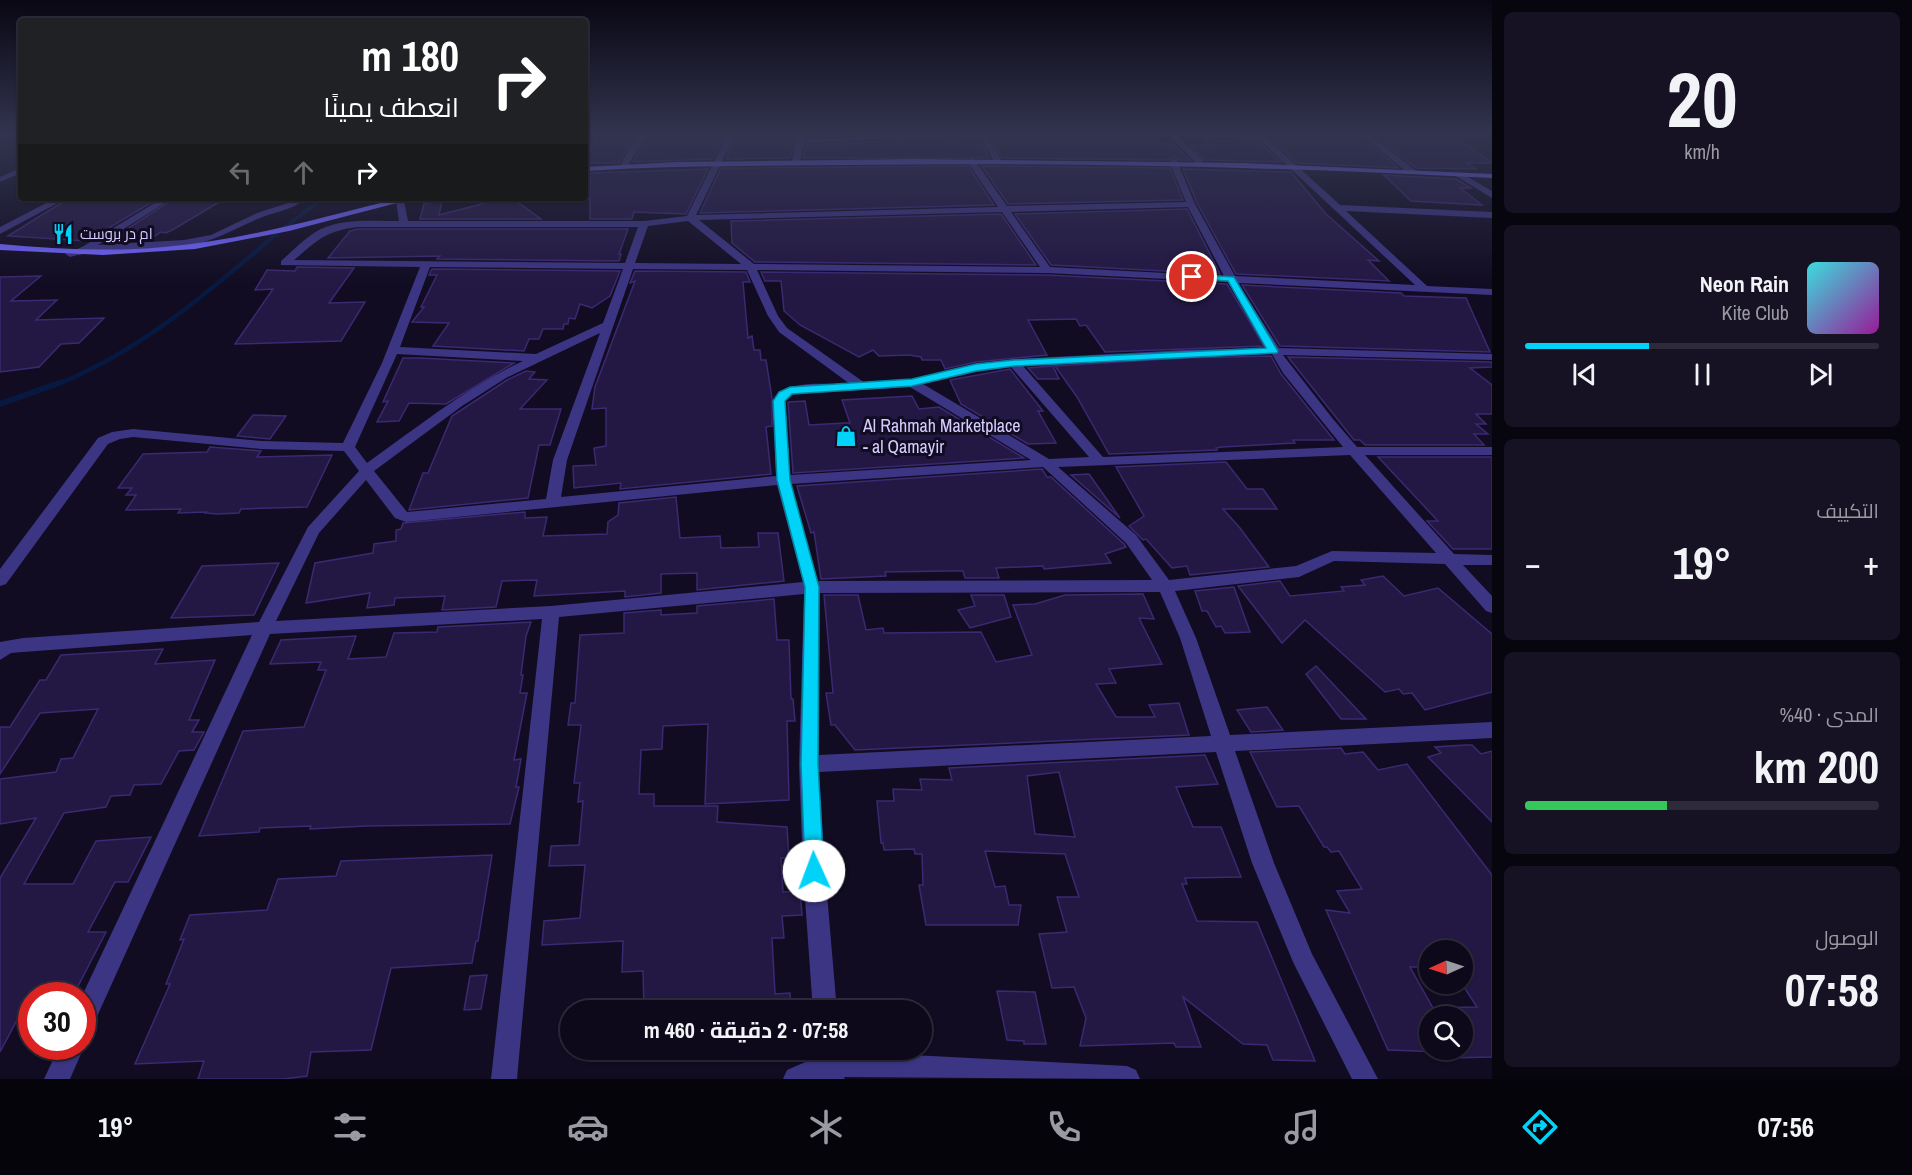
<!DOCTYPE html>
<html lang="ar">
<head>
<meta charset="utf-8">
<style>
	:root { --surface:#0d091a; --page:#161223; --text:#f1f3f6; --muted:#9a9aa2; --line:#2d2a39; --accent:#00d2f8 }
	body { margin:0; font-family:"Archivo Narrow",Cairo,sans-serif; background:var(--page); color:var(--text); direction:rtl; height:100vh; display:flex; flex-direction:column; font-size:22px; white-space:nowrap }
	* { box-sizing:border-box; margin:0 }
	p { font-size:20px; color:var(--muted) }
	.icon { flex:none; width:33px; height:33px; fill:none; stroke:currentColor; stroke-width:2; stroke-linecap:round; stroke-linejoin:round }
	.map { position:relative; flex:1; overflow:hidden; direction:ltr }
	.side { display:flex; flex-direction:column; gap:12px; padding:12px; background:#07050e; width:420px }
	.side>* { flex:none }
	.banner { position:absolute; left:18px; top:18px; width:570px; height:183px; border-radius:6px; box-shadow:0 2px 4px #0004,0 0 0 2px var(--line); direction:rtl; background:#202124; color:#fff; overflow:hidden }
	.needle { width:39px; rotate:267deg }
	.controls { position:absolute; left:1419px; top:940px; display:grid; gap:12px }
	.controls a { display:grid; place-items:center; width:54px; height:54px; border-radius:50%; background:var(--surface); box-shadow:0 2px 4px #0004,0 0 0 2px var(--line); font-size:30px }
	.speed { position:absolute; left:18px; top:982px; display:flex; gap:12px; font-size:30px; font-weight:700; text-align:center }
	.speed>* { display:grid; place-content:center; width:78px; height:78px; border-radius:50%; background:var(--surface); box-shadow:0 2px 4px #0004,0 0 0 2px var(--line); line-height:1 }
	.speed .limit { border:9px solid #d22; background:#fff; color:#111 }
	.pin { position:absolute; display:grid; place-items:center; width:51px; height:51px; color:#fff; margin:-26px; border:3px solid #fff; border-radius:50%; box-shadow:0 2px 6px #0007 }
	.me { position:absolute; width:66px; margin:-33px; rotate:358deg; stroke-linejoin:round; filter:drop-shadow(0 0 4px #0008) }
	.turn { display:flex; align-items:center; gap:21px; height:126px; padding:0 30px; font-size:27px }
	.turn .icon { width:78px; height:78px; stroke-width:2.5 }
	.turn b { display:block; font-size:42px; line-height:51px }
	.lanes { display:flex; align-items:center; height:57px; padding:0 30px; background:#0003; justify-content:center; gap:30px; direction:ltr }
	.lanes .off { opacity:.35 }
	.big { font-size:45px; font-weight:700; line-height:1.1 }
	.side .widget { flex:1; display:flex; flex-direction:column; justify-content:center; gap:9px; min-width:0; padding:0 21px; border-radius:9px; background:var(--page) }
	.side .dial { align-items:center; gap:0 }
	.dial b { font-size:78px; line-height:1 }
	.song { display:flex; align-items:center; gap:18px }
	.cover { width:72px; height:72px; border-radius:9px; background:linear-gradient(135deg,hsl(180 70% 55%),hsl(300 70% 35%)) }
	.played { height:6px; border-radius:3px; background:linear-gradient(90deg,var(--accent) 35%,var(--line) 35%) }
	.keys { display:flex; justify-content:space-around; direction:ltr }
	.heat { display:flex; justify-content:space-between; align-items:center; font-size:33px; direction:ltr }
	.charge { height:9px; border-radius:4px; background:linear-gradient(90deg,#34c759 40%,var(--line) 0) }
	.trip { position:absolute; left:560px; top:1000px; width:372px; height:60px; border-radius:30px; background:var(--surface); box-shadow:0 2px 4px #0004,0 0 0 2px var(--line); font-weight:700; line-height:60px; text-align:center; direction:rtl }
	.tabs { display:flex; height:96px; justify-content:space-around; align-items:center; background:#05040a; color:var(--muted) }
	.tabs .icon { width:42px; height:42px }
	.tabs .on { color:var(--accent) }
	.tabs b { font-size:27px; color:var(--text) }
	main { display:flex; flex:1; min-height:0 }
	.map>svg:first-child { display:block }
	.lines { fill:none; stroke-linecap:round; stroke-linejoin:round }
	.stream-far2 { stroke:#071940; stroke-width:4 }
	.stream-far1 { stroke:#071940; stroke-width:4.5 }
	.stream { stroke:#071940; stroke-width:6 }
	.building { fill:#231844; stroke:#3b2971; stroke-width:1.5; fill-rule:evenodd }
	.street { fill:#3c3583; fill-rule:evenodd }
	.secondary { fill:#7164ff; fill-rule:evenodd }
	.route { fill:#00d2f8; stroke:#0088a1; stroke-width:1.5 }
	.labels { text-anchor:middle; stroke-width:6; stroke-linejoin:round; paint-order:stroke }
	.far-poi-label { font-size:15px; fill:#d6cdff; stroke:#110c22; text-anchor:start }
	.poi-label { font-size:18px; fill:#d6cdff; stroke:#110c22; text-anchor:start }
</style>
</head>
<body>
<main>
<section class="side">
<div class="widget dial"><b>20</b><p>km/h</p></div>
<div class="widget">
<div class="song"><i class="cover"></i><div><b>Neon Rain</b><p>Kite Club</p></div></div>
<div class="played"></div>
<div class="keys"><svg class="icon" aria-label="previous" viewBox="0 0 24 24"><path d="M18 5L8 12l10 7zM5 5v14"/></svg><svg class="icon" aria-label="pause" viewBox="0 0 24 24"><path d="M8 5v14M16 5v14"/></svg><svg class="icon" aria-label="next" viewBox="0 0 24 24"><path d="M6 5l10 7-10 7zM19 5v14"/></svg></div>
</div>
<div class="widget"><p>التكييف</p>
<div class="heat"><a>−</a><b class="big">19°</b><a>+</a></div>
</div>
<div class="widget"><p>المدى · 40%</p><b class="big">200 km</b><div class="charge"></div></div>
<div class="widget"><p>الوصول</p><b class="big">07:58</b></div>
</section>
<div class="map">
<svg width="1492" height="1079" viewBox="0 0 1492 1079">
	<rect width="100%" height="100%" fill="#110c22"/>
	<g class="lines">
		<path class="stream-far2" d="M265,243L323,198"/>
		<path class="stream-far1" d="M58,384C136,353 204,296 267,242"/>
		<path class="stream" d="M0,404L62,382"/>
	</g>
	<g class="building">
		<path d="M597,133H637L619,163H585Z"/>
		<path d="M649,133H726L712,159L633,162Z"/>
		<path d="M738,133H796L790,158L726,159Z"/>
		<path d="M808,133H927L808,137Z"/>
		<path d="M988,133L1051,136L1050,133H1151L1162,143L1174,144L1190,160H1179L1175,157L1167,160L1002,158Z"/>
		<path d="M1264,133H1358L1398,168L1297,163Z"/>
		<path d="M1371,133H1450L1492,163H1467L1476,169L1416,168Z"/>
		<path d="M979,137L989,158H803L807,145Z"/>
		<path d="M1202,139L1260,143L1281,162L1205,160L1190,145H1208Z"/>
		<path d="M968,166L994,205L700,213L721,168Z"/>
		<path d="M982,166L1170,168L1183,200L1008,204Z"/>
		<path d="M708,169L686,214L634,212L632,219H590V173Z"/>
		<path d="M1183,169L1291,172L1326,214L1379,261L1368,260L1389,281L1236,274L1197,203Z"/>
		<path d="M1384,175L1456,179L1471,188H1460L1482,205L1411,201Z"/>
		<path d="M69,198H159L87,241L8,236Z"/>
		<path d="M175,198H226L174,229L166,233L161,232L149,240H110Z"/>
		<path d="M505,198H512L541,219H420L424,204L442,200L439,215Z"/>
		<path d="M1187,209L1220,274L1051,265L1015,214Z"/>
		<path d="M1001,214L1036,265L755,262L732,243L731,221Z"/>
		<path d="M358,229H628L619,254H621L619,261L437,259L440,256L328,258L350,231Z"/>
		<path d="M297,267L354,268L329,303L365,302L341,341L235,344L273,289L255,290L267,270L295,271Z"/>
		<path d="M432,269L620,271L610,296L592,308L580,304L575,319L569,318L568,324H564L563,329H543L539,339H529L524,351L433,346L449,323L412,322L424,307H421L437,275H429Z"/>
		<path d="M635,271L746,272L750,282H743L748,338L752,336L754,350H760L761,360H766L772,398V426L766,427L771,474L620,489L621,483L574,488L573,466L596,465L594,448L606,446V408L592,409L595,387L635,281L630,283Z"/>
		<path d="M761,272L1047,275L1227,284L1264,346L1105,352L1086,325L1080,326L1076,319L1028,320L1047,355L976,362L945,369L941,360H922L921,357L909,355L879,356L873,350L859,357L800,325L784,311L781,281H765Z"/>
		<path d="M41,276L11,301L57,300L36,320L104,318L79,343L61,344L39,367L0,372V277Z"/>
		<path d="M1242,285L1401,293L1404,296L1466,298L1490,352L1280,346Z"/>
		<path d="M1271,356L1281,374L1334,440H1293L1295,443L1222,447L1216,448L1217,450L1109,454L1077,397L1055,366L1185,358Z"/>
		<path d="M1288,357L1492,362V367L1470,368L1492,385V414H1476L1486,424H1476L1488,434H1474L1484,445H1365L1360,440H1354Z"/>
		<path d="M403,358H420L514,363L446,404L409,403L399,421L377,422L388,401L383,402Z"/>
		<path d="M1053,366L1059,379H1038L1028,368Z"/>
		<path d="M1010,369L1043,411H1038L1056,443L1028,444L961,404L950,380Z"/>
		<path d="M526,371L535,372L529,379L547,380L520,409H561L550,445H539L528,498L409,510L423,473H428L452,416L507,380Z"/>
		<path d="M912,396L919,409L939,407L1024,458L793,473L788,402L805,401L809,425L845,423H850L842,400Z"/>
		<path d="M253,415L286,416L270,439L237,436Z"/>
		<path d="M210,447L261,451L257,457L332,455L307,507L241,509L239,513L217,514L205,513L206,512L178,513L181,509L126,510L136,495H126L132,488H118L143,454L207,452Z"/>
		<path d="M1378,457H1492V549H1453L1427,521H1438Z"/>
		<path d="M1226,462L1247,489H1263L1277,509H1223L1240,528L1269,567L1190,575L1187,566L1172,568L1146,539L1143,540L1129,526L1144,516L1116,467Z"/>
		<path d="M1042,469L1047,477H1051L1124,544L1126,547L1105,554L1111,563L1044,569L1043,566L996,568L999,578H965L963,571H948L885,572L886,576L821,579L814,532L811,533L797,486Z"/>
		<path d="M1089,474L1120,518L1071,475Z"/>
		<path d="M676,497L680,538L720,536L721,548L759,547L758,533H778L784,581L697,590V573L661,574V593L625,597V591L534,596L537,580L502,581L496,607L442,610L445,596L395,598L394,605L367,608L370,593L306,603L315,563L373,553L374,544L396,541V530L401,529L403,523L525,512V518L547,517L543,536L607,534L608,522L618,515L619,503Z"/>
		<path d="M279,563L254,615L171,618L202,566Z"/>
		<path d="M1383,576L1404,596L1438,588L1492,634V692L1425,710L1412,693L1403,694L1399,689L1385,692L1305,620L1282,643L1238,586L1280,581L1290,596L1344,591L1341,587L1365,585L1361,580Z"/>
		<path d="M1234,587L1250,632L1225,633L1221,626L1216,627L1207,611H1202L1195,591Z"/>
		<path d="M1143,594L1154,619L1139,618L1162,664L1109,669L1116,683L1096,684L1116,717H1155L1149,705L1179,703L1189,735L855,750L835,725H831L826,693H833L824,595H858L866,630L883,628L884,633L981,632L996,662L1032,655L1013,605L1035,604L1065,595Z"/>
		<path d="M971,595H1004L1011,617L970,628L958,610L975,606Z"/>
		<path d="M774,599L777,640H789L791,699H793L795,721H787L789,800L705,804L708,724L663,726L662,749L641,750L639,794H654V806H718L717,822L787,827L789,858H781L783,892L800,891L802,915L782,916L784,938H772L775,994L790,993L791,1011H705V1004L644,1010L643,971L622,972L623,941L542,945L544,921L580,918L585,865L549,866L551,846L579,845L583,801L578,802L580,783H574L581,725H568L571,703H575L580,635L624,633V613L661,610V615L697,613V606Z"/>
		<path d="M531,622L526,636L521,675H523L520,693H527L514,760L521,759L516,787H519L510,824L366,826L310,829L311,826L260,828L259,832L199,836L243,731L304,727L326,670H318L321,662L270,664L281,640L356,636L348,659L386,657L394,633L437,632L438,627Z"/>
		<path d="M163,649L155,664L215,660L189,720H199L192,732H204L194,750L179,751L161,784L134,785L130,795L111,796L106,807L64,813L24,884H73L96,841L151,837L128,882H115L88,932H106L77,988H75L71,996H30L0,1052V878L36,818L0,824V779L56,772L61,759L73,758L98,709L40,713L0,774V727H10L40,680H46L61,655Z"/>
		<path d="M1316,666L1366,719H1341L1306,674Z"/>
		<path d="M1267,707L1283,730L1251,732L1237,710Z"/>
		<path d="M1466,745H1472L1481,754L1492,751V822L1428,757L1441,753L1435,747Z"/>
		<path d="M1341,748L1345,754L1363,752L1378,770L1407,764L1492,875V1057L1448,1058L1445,1052L1388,1050L1326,910L1350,913L1337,891L1362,889L1339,851L1331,852L1327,847H1324L1299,806L1277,807L1250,752ZM1430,951H1462V984L1477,1007L1433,1008L1410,967H1430ZM1430,1017H1462V1050H1430Z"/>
		<path d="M1205,755L1218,784L1176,787L1193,827H1221L1241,877L1185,878L1187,884H1182L1197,921L1257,922L1315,1061L1273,1060L1267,1045L1243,1044L1183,997L1201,1047H1176L1174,1043L1080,1046L1086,1018L1074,987L1052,988L1039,934L1067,932L1057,897H1079L1065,854L985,851L995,887L1005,886L1009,905H1021L1018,925H926L919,885H923L922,854H915L914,849L884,850L883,843H881L877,801H894L893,789L922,790L920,779L952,780L949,768ZM1059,772L1075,837L1035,834L1027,776Z"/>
		<path d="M492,855L478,941H476L472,963L391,968L371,1050L311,1052L307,1076L284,1079H198L204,1061L135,1064L170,984H166L184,939L180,940L190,915L267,910L278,879L336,876L341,861Z"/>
		<path d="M487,975L481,1009L464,1010L470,976Z"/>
		<path d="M997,991L1035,992L1046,1044H1024V1041L1007,1040Z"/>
	</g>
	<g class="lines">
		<g class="street">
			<path d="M4,133H14L0,139V134Z"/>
			<path d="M639,133H647L626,169H620L619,167Z"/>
			<path d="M728,133H736L696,215L998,207L967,161L971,159H974L1007,206L1186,202L1169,161L1176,159L1195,204L1235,276L1415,285L1261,141L1184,135L1180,133L1256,136L1253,133H1261L1340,205L1492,212V218L1346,211L1427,286L1492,289V295L1238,283L1279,348L1492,354V360L1283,355L1333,419L1357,447H1492V455H1365L1454,554L1492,555V565H1463L1492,596V613L1486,611L1445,564L1334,561L1299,577L1175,591L1196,638L1230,735L1492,722V738L1235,751L1274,863L1312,954L1378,1079H1352L1293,962L1252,863L1216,752L819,772L825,871L837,1011H813L803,871L799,764L804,594L559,617L517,1079H491L542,619L270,634L90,1032L82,1036V996L252,635L23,652L11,653L0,660V642L23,638L259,622L308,527L359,471L344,451L261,449L133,437L120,439L108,444L6,584L0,586V569L98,438L112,432L133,429L261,441L343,443L382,363L420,267L281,265V261C293,251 306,236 321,229C344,218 374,221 399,221L396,201L400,198L404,201L408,221H644L687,216ZM1188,207L1224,276L1050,267L1011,212ZM1002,212L1040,267L754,264L699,220ZM688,221L741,264L635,263L648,226ZM358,227H638L625,263L294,260C318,240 325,231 358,227ZM430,267L623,269L603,323L536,354L400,347ZM633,269L747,270L768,316L779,332L850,384C826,385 786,378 773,401L776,476L561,497L567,460ZM757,270L1047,273L1228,282L1268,348L1185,350L1014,359L976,364L912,379L865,383L787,328L778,316ZM600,333L553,460L546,499L407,512L374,471L462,406L506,378ZM397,354L523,361C467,387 418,427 367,463L355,447ZM1272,354L1283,373L1343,447L1103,457L1023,366L1185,356ZM1011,367L1089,457L1049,459L923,384L976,372ZM910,387L1031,460L790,475L785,401L793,394ZM1350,455L1436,553L1332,551L1296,566L1169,580L1136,535L1058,467ZM1043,467L1126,543L1152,580L818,581L791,484ZM366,480L395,518L406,522L777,485L803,582L551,606L276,621L319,533ZM1160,592L1180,638L1211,736L819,755L820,593Z"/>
			<path d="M798,133H806V139L986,133L1001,160L994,162L980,135L805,143L799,164L795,166L791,164Z"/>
			<path d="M1167,133H1175L1203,160V164H1197Z"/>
			<path d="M1360,133H1368L1415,170V174H1409Z"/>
			<path d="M21,168V173L0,182V177Z"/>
			<path d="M1459,172L1492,191V198L1456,176L1455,174Z"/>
			<path d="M56,198H67L0,234V227Z"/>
			<path d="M163,198H173L98,245L184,240L211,235L257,213L288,203L296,198H306C295,209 279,211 265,216C236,227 216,242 184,246C146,251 107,247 70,257L65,254L82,247Z"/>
			<path d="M82,1043L84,1047L70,1079H44L59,1047H82Z"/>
			<path d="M816,1050L1127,1066L1136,1070L1140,1079L844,1077L845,1079H783L787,1070L817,1057Z"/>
		</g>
		<g class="secondary">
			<path d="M914,159L1244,163L1492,174V178C1278,167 1064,162 849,165C761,166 673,165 585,171V167L677,162Z"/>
			<path d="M401,198H416L289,231L195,249L103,255L0,250V244C55,249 110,252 164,247C245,240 323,217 401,198Z"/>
		</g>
	</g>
	<linearGradient id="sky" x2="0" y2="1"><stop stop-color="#090713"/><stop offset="0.47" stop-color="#32344f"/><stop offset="1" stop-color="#32344f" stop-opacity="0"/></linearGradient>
	<rect width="1492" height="284" fill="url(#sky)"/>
	<path class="route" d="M1192,274L1234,277L1278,351L1277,353L1014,366L976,371L912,386L792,394L785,401L790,480L819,587L818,764L824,871L821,878L814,880L807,878L805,871L801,764L805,587L777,480L773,401L779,392L790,387L912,379L976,364L1014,360L1266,348L1228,281L1189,279L1187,277Z"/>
	<defs>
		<symbol id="restaurant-bare" viewBox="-9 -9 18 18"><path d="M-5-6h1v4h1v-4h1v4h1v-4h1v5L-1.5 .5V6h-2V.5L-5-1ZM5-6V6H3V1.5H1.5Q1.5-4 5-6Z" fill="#00d2f8" stroke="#110c22" stroke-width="2.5" paint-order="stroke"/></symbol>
		<symbol id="shop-bare" viewBox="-9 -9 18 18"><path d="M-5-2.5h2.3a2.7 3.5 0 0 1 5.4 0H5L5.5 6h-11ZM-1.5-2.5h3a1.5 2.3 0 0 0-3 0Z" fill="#00d2f8" stroke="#110c22" stroke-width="2.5" paint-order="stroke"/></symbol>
	</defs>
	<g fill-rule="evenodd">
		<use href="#restaurant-bare" x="48" y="219" width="30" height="30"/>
		<use href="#shop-bare" x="831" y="421" width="30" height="30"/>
	</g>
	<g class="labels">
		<g class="far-poi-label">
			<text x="80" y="239">ام در بروست</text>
		</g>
		<g class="poi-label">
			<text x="863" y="432">Al Rahmah Marketplace<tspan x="863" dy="21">- al Qamayir</tspan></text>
		</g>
	</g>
</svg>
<div class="controls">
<a><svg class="needle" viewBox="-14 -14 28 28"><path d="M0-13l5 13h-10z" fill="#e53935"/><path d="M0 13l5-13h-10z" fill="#9a9aa2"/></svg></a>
<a><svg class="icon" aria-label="search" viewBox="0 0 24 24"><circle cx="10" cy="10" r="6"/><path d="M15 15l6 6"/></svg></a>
</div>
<div class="speed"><div class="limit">30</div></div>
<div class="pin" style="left:1192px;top:277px;background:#d93025"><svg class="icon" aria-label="arrive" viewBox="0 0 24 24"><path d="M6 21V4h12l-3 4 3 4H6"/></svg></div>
<svg class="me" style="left:814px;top:871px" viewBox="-20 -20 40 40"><circle r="19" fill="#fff"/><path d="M0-13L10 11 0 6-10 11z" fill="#00d2f8"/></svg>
<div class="trip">07:58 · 2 دقيقة · 460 m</div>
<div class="banner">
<div class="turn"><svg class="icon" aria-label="right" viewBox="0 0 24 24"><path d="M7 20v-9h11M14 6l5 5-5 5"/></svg><div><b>180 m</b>انعطف يمينًا</div></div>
<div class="lanes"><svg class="icon off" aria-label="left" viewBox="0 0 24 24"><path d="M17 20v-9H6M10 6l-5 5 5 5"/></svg><svg class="icon off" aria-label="ahead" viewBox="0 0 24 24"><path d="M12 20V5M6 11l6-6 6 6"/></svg><svg class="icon" aria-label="right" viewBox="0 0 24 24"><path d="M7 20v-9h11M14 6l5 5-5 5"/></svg></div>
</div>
</div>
</main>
<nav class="tabs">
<b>07:56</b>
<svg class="icon on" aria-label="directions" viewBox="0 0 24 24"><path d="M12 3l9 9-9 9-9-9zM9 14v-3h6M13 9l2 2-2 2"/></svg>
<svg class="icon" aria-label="music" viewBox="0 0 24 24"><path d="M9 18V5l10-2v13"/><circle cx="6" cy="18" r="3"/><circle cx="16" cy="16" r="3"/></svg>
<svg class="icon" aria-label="phone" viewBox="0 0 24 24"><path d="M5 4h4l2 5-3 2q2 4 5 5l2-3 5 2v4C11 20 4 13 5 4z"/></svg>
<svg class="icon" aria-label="climate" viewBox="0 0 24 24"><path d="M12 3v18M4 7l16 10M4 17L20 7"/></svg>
<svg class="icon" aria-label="car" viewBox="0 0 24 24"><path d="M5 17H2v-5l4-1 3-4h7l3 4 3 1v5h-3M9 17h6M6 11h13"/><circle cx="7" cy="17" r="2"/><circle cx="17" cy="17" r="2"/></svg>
<svg class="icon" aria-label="filters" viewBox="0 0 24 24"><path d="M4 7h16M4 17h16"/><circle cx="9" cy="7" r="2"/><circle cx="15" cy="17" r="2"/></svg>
<b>19°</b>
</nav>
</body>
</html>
